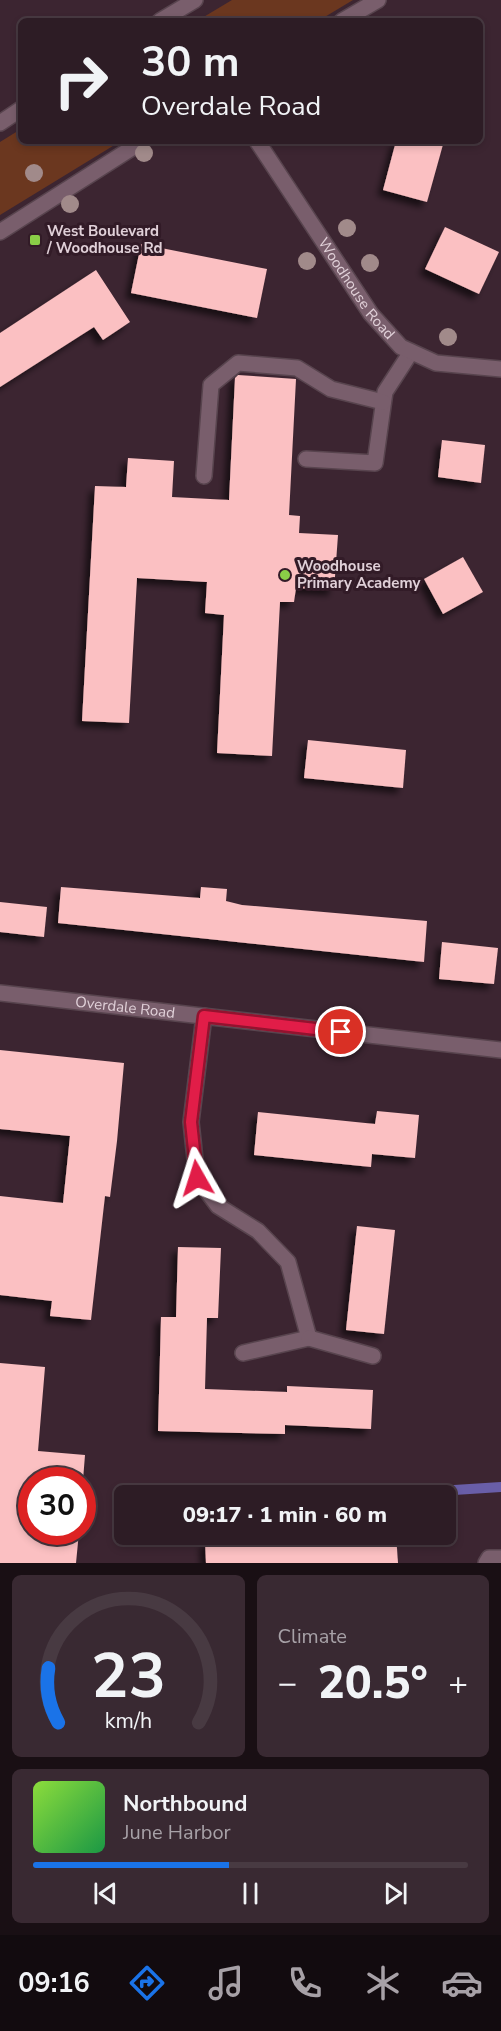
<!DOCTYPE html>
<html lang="en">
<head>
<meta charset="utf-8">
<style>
	:root { --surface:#2d1c25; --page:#392932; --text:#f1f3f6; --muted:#a7a1a7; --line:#483a42; --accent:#1a73e8 }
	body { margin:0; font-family:"Nunito Sans",sans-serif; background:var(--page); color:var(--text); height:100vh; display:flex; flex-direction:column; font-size:22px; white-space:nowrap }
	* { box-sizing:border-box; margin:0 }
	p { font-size:20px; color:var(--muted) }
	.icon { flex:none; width:33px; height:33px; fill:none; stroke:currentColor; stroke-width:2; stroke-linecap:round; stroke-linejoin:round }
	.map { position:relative; height:1563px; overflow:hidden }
	.sheet { display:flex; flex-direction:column; gap:12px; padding:12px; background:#190f14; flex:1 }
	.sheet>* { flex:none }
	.top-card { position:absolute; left:18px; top:18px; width:465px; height:126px; border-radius:9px; box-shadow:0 3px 9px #0003,0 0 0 2px var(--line); background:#2d1c25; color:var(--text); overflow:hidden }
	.speed { position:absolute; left:18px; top:1467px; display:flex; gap:12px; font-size:30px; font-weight:700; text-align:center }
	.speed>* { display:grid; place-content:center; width:78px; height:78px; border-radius:50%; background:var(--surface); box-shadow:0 3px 9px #0003,0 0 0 2px var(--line); line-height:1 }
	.speed .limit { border:9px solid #d22; background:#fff; color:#111 }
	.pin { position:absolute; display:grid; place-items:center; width:51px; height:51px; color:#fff; margin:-26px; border:3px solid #fff; border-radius:50%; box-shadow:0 2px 6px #0007 }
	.me { position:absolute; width:66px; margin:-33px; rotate:354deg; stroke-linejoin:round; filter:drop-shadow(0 0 4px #0008) }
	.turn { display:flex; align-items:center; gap:21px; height:126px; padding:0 24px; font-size:27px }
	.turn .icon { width:78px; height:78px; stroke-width:2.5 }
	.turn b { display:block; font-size:42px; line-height:51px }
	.big { font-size:45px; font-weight:800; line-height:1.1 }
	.sheet .tile { flex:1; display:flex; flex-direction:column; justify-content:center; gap:9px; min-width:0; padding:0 21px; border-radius:9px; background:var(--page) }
	.sheet .dial { align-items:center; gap:0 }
	.dial svg { height:156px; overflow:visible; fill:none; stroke:var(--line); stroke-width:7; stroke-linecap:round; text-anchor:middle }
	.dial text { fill:var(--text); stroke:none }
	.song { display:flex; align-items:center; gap:18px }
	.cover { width:72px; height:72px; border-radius:9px; background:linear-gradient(135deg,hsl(90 70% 55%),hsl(140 70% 35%)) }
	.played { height:6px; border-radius:3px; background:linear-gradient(90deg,var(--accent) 45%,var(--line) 45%) }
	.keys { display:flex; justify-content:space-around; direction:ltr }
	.heat { display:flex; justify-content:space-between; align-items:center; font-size:33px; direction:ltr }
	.sheet .tiles { flex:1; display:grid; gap:12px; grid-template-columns:1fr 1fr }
	.tile:last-child { grid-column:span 2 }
	.trip { position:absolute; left:114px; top:1485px; width:342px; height:60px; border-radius:9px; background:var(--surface); box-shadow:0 3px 9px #0003,0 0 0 2px var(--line); font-weight:800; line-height:60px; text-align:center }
	.tabs { display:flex; height:96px; justify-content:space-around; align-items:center; background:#120b0f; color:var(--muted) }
	.tabs .icon { width:42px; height:42px }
	.tabs .active { color:var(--accent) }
	.tabs b { font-size:27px; color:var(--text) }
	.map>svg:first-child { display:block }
	.green { fill:#6b371f }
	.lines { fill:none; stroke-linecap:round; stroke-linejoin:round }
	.stream { stroke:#695ea8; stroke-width:10 }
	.building { fill:#fbc0c2; filter:url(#shadow) }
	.service-casing { stroke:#58444e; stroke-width:18 }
	.minor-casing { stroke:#58444e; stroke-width:18 }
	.secondary-casing { stroke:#58444e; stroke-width:18 }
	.service { stroke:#795e6c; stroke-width:15 }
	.minor { stroke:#795e6c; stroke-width:15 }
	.secondary { stroke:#795e6c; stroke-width:15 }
	.tree { fill:#a18a8a }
	.route-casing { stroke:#92132f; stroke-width:15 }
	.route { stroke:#e11d48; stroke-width:10 }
	.poi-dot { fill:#8ace47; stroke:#321b27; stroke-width:2 }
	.labels { text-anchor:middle; stroke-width:6; stroke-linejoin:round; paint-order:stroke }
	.poi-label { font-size:15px; font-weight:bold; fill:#e0d0d8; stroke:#321b27; text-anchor:start }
	.street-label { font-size:15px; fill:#e0d0d8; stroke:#321b27 }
</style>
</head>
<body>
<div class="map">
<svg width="501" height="1563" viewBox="0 0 501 1563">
	<defs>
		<filter id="shadow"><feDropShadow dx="-5.5" dy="5.5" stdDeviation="3" flood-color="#0009"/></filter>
	</defs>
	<rect width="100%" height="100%" fill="#3c2531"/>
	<g class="green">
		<path d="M232,0H353L318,21H197Z"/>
		<path d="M21,129V141H121L0,215V142Z"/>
	</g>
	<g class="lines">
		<path class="stream" d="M423,1492L501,1487"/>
	</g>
	<g class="building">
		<path d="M396,141H444L427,202L383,190Z"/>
		<path d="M445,227L499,252L479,294L425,269Z"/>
		<path d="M141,244L267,269L257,318L131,293Z"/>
		<path d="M96,270L130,322L103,340L94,327L0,387V333Z"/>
		<path d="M238,375L296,379L289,515L300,516L299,533L338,535L334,590L296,588L294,602H280L272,756L217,753L224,615L205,613L207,582L137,578L129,723L82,721L95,486L126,487L128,458L174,461L172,497L229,500L235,378Z"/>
		<path d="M442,440L485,445L481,483L438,477Z"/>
		<path d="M463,557L483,592L443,614L424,579Z"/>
		<path d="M308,740L406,750L403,788L304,778Z"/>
		<path d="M61,887L200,898L201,887L227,889L226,901L242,905L427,921L424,962L58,923Z"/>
		<path d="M0,902L47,907L44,937L0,932Z"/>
		<path d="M442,942L498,948L494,984L439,979Z"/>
		<path d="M0,1050L124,1063L117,1141L110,1197L105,1196L91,1320L50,1316L52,1301L0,1295V1196L63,1203L70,1136L0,1129Z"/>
		<path d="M377,1111L419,1115L415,1158L372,1154L371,1167L254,1155L258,1112L375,1124Z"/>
		<path d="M357,1226L395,1230L384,1334L346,1330Z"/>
		<path d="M178,1247L221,1248L218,1318H207L205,1389L287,1392V1386L373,1390L371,1429L285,1425V1434L158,1431L161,1317H176Z"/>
		<path d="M0,1363L45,1367L38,1451L85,1455L83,1480H32V1532H79L76,1563H0Z"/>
		<path d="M322,1534H396L398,1563H206L205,1542Z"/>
	</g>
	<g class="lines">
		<defs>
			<g id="service">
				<path d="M306,459L375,463L385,392L411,352"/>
				<path d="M204,476L211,385L238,363L297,368L331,389L383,402"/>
				<path d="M486,1563L489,1558H501"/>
			</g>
			<g id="minor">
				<path id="s1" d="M257,141L371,314L401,347L436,363L501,369"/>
				<path id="s2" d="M0,993L501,1050"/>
				<path d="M204,1016L191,1122L197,1178L218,1206L258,1231L288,1262L309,1338L243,1353"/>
				<path d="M309,1338L373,1356"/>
			</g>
			<g id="secondary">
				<path d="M160,21L195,0"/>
				<path d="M342,21L378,0"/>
				<path d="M0,123L21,109"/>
				<path d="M0,232L143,141"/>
			</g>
		</defs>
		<use href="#service" class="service-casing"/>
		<use href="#minor" class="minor-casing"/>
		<use href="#secondary" class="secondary-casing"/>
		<use href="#service" class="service"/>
		<use href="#minor" class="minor"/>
		<use href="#secondary" class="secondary"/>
	</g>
	<g class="tree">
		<circle cx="144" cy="153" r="9"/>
		<circle cx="34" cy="173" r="9"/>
		<circle cx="70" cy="204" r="9"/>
		<circle cx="347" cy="228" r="9"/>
		<circle cx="307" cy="261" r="9"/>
		<circle cx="370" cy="263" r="9"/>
		<circle cx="448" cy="337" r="9"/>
	</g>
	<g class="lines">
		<defs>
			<path id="route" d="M197,1178L191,1122L204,1016L341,1032"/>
		</defs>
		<use href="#route" class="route-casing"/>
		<use href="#route" class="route"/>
	</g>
	<g class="poi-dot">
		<rect x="29" y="234" width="12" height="12" rx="3"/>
		<circle cx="285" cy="575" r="6"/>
	</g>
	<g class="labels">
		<g class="poi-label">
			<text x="47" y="236">West Boulevard<tspan x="47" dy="17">/ Woodhouse Rd</tspan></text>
			<text x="297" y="571">Woodhouse<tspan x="297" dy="17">Primary Academy</tspan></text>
		</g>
		<g class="street-label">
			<text dy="5" stroke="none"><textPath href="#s1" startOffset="178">Woodhouse Road</textPath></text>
			<text dy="5" stroke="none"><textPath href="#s2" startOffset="126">Overdale Road</textPath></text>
		</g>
	</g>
</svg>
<div class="speed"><div class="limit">30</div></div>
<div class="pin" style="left:341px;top:1032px;background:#d93025"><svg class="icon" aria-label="arrive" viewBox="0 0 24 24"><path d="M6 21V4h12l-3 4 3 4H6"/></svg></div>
<svg class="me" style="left:197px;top:1178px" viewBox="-20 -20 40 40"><path d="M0-17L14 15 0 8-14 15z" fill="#e11d48" stroke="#fff" stroke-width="4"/></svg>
<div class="trip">09:17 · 1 min · 60 m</div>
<div class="top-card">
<div class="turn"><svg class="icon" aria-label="right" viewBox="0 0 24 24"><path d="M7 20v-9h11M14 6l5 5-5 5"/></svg><div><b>30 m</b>Overdale Road</div></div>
</div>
</div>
<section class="sheet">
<div class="tiles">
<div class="tile dial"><svg viewBox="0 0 100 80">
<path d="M14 69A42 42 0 1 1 86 69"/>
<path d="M14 69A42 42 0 0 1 9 41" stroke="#1a73e8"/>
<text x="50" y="56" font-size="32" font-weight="700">23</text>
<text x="50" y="72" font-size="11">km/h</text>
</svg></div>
<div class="tile"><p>Climate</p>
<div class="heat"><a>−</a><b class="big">20.5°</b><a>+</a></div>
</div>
<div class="tile">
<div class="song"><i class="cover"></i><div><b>Northbound</b><p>June Harbor</p></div></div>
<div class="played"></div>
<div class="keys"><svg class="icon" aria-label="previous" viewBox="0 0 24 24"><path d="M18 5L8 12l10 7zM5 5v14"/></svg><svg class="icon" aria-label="pause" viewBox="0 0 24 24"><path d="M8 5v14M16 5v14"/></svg><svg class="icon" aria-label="next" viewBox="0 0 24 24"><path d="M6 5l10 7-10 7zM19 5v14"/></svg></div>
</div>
</div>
</section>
<nav class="tabs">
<b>09:16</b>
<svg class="icon active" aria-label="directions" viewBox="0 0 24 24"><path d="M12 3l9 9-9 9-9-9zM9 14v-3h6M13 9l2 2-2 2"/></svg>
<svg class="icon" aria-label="music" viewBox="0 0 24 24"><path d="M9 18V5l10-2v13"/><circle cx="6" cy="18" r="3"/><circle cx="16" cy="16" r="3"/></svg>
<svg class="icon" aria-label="phone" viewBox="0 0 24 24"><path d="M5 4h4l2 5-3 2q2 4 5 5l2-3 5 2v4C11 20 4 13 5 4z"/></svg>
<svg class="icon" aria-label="climate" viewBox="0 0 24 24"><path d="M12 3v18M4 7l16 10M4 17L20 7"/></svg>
<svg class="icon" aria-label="car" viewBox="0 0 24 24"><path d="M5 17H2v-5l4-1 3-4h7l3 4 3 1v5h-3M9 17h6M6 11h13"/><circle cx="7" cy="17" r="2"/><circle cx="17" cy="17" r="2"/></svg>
</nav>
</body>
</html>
